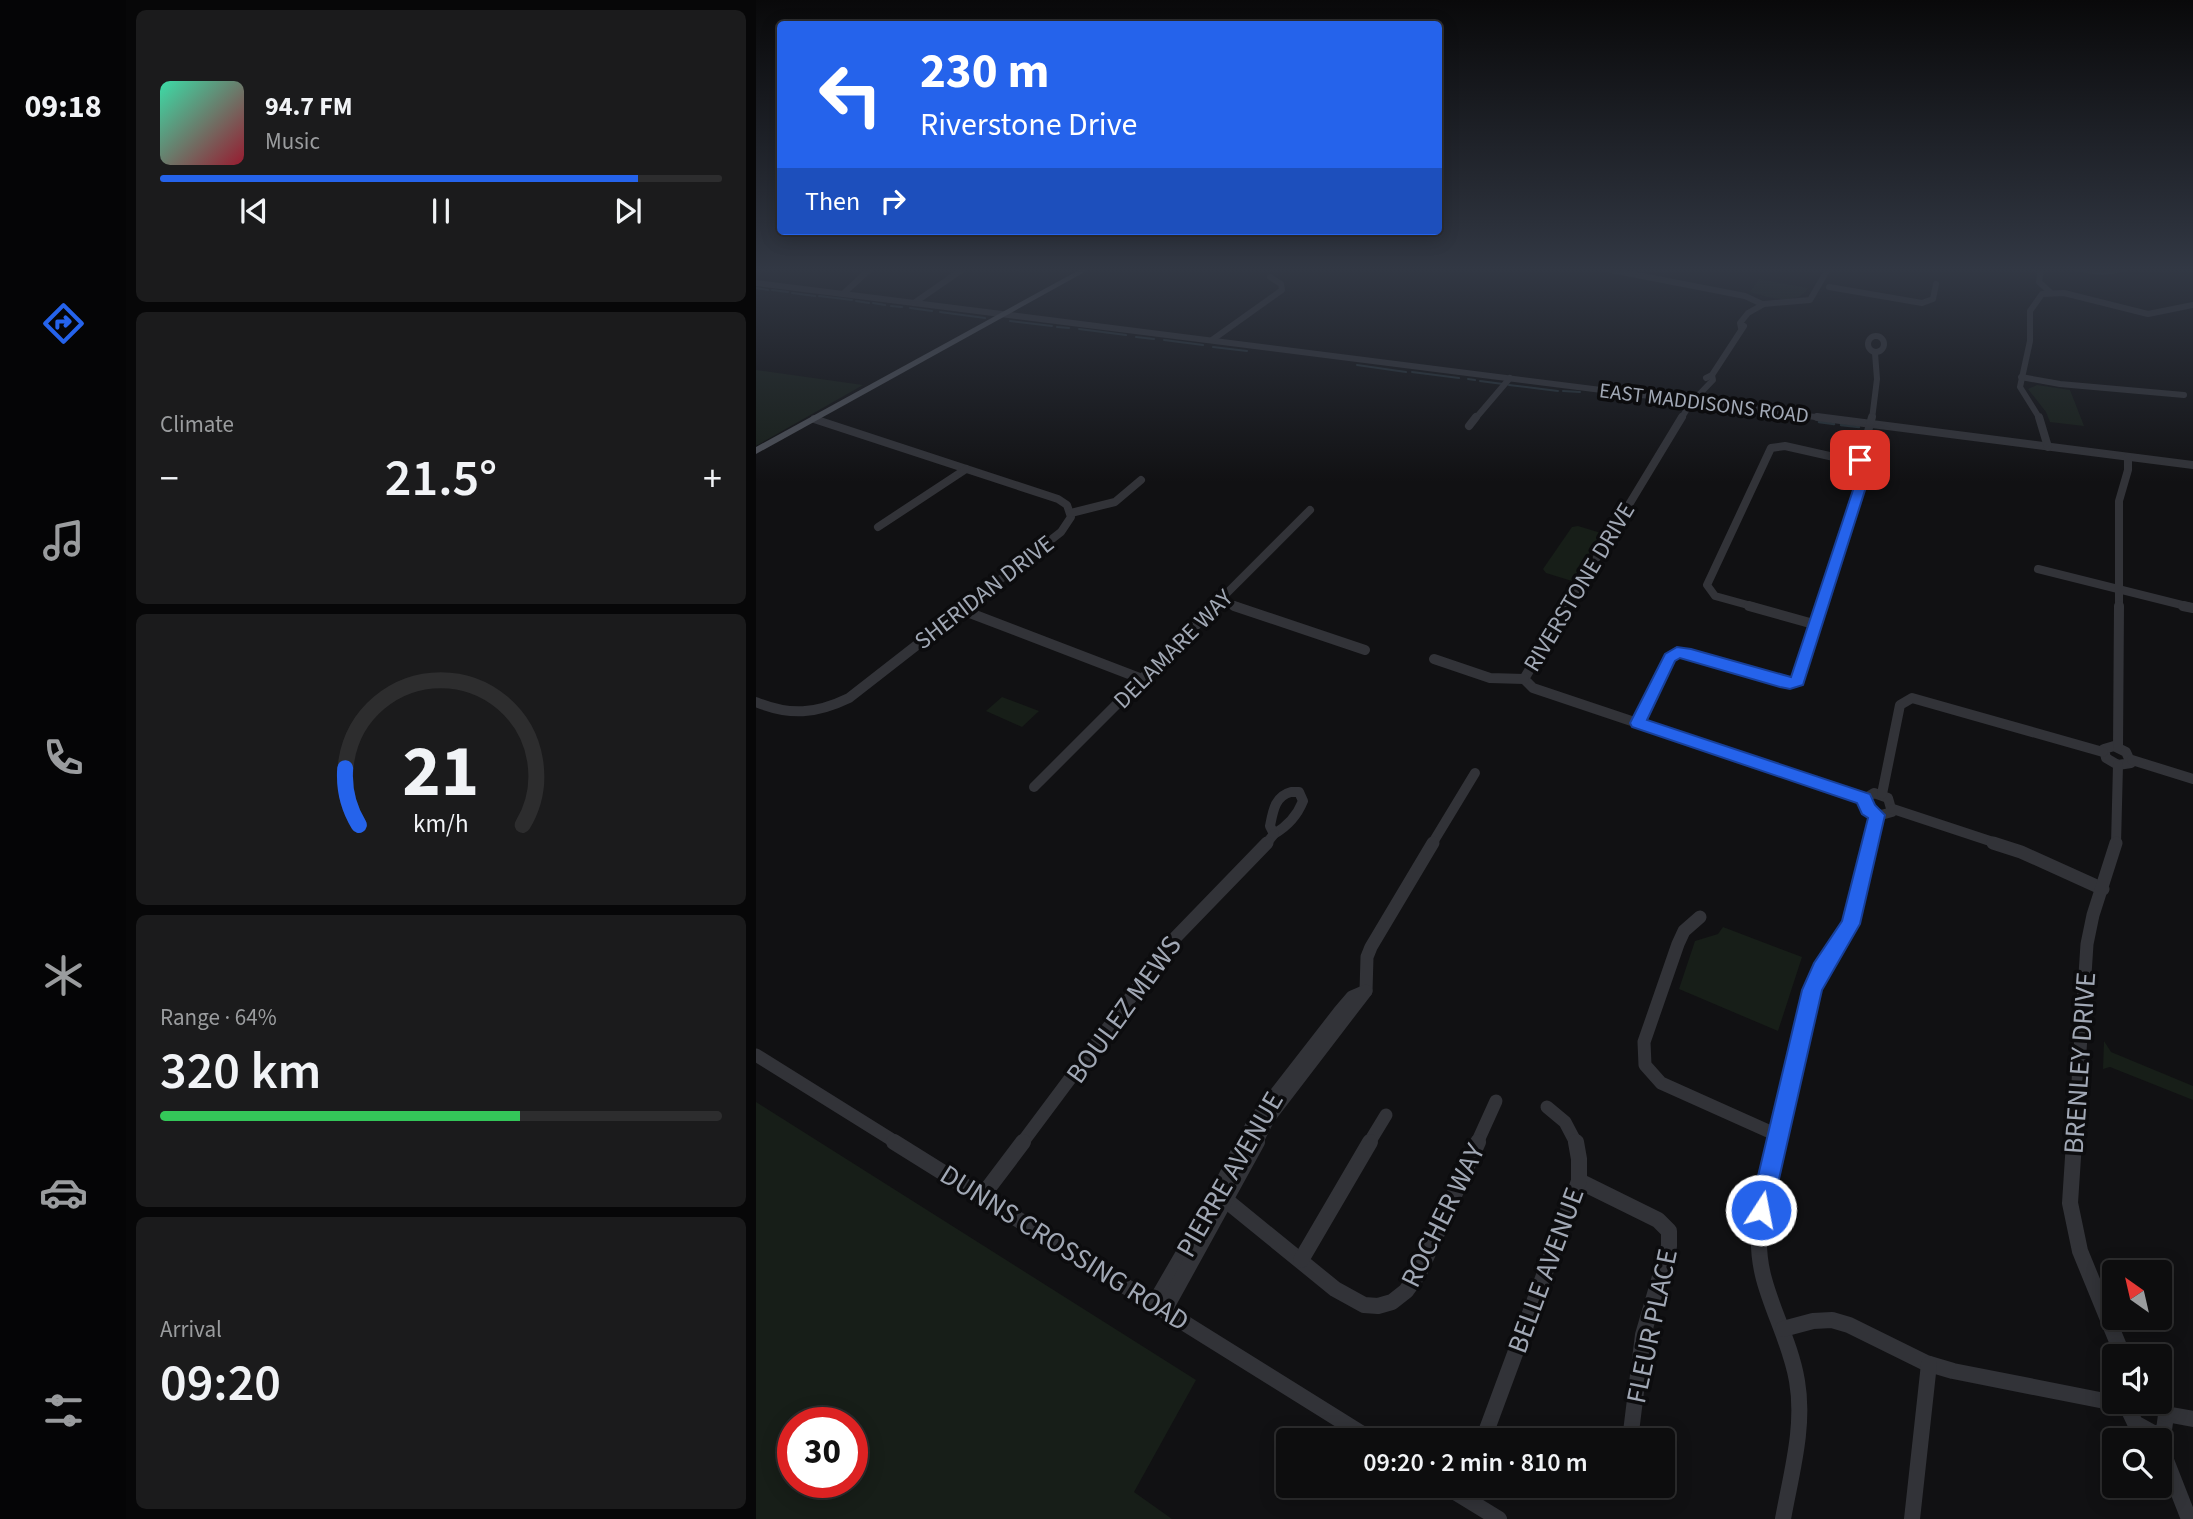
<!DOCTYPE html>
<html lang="en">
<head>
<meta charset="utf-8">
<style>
	:root { --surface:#0d0d0e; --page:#1b1b1c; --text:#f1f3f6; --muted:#9a9c9e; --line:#2d2d2e; --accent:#2563eb }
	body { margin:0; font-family:"Source Sans 3",sans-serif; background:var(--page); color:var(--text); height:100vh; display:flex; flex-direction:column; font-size:26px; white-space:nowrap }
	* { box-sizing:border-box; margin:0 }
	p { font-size:23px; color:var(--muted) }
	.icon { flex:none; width:38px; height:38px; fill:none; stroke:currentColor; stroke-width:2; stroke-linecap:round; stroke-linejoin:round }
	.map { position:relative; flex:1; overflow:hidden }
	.drawer { display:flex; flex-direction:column; gap:10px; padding:10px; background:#070708; width:630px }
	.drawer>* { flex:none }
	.top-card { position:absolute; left:21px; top:21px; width:665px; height:214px; border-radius:7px; box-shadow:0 4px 18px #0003,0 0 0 2px var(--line); background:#2563eb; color:#fff; overflow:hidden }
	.needle { width:46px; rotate:326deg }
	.controls { position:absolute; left:1346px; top:1260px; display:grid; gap:14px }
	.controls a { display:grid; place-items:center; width:70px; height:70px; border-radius:7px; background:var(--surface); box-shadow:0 4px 18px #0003,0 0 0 2px var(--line); font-size:35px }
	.speed { position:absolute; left:21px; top:1407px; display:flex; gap:14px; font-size:35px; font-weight:700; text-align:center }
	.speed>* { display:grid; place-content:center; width:91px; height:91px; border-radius:50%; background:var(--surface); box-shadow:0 4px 18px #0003,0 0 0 2px var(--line); line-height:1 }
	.speed .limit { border:10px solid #d22; background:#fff; color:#111 }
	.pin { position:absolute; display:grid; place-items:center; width:60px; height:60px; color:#fff; margin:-30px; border-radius:14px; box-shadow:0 4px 10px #0006 }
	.me { position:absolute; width:77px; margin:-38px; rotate:11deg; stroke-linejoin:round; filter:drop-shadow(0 0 5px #0008) }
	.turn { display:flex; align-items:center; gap:24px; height:147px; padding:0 28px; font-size:32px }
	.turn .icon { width:91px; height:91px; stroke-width:2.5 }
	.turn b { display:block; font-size:49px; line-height:60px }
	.then { display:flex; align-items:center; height:66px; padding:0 28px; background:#0003; gap:14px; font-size:26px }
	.big { font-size:52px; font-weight:600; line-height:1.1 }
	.drawer .widget { flex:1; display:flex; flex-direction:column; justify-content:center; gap:10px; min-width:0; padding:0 24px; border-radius:10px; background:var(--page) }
	.drawer .dial { align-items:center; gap:0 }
	.dial svg { height:182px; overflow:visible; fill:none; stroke:var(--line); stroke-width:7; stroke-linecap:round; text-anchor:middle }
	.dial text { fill:var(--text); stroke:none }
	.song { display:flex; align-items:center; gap:21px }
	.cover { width:84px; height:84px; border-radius:10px; background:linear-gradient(135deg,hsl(160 70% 55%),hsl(350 70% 35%)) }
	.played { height:7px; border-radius:4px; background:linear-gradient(90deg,var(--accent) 85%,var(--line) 85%) }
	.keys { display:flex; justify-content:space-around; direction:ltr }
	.heat { display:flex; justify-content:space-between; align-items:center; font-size:38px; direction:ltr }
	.charge { height:10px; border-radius:5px; background:linear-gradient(90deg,#34c759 64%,var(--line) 0) }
	.trip { position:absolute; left:520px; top:1428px; width:399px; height:70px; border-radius:7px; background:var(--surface); box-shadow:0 4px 18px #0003,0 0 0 2px var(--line); font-weight:600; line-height:70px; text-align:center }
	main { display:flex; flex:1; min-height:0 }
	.dock { display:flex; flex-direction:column; width:126px; justify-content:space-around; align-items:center; background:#050506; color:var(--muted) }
	.dock .icon { width:49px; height:49px }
	.dock .on { color:var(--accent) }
	.dock b { font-size:32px; color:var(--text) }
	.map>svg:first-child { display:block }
	.green { fill:#171e18; fill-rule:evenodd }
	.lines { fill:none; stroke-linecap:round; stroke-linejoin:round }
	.stream-far1 { stroke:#263137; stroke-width:2 }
	.stream { stroke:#263137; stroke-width:2.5 }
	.minor-far4 { stroke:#323338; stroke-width:6 }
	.minor-far3 { stroke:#323338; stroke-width:8 }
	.minor-far2 { stroke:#323338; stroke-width:10 }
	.minor-far1 { stroke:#323338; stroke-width:13 }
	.minor { stroke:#323338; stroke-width:16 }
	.major { fill:#4d5057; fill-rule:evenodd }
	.route { fill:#2563eb; stroke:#184099; stroke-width:2 }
	.labels { text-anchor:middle; stroke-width:7; stroke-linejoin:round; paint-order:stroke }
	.far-street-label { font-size:21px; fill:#a1a8b5; stroke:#0c0c0e }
	.street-label { font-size:24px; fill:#a1a8b5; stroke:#0c0c0e }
	.near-street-label { font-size:28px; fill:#a1a8b5; stroke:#0c0c0e }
</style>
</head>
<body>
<main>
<nav class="dock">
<b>09:18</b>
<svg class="icon on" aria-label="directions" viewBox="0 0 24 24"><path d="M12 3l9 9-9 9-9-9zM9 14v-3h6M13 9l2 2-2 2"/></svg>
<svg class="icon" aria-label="music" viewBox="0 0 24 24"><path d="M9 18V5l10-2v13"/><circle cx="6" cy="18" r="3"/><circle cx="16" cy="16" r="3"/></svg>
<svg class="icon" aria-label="phone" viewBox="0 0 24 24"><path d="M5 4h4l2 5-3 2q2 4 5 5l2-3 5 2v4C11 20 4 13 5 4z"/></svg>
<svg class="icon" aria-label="climate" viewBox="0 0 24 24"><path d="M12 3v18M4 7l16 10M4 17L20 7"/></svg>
<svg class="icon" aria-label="car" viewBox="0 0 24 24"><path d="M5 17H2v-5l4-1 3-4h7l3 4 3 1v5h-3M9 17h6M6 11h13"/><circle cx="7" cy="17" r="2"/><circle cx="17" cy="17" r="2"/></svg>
<svg class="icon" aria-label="filters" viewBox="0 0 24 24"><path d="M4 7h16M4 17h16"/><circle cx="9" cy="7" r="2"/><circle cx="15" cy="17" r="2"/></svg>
</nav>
<section class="drawer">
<div class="widget">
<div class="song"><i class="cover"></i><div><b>94.7 FM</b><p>Music</p></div></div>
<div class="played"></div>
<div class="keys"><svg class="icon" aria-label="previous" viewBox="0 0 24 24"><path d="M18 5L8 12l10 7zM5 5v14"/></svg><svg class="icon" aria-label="pause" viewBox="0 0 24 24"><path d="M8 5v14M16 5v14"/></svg><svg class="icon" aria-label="next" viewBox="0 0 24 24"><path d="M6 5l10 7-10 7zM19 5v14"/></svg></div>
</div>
<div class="widget"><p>Climate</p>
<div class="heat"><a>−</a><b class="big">21.5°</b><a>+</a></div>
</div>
<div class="widget dial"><svg viewBox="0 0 100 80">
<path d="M14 69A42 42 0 1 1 86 69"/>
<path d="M14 69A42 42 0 0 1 8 44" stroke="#2563eb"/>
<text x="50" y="56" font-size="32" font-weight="700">21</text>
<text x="50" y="72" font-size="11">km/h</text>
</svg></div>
<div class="widget"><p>Range · 64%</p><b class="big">320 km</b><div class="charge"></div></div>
<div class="widget"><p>Arrival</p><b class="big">09:20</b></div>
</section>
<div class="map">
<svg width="1437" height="1519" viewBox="0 0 1437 1519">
	<rect width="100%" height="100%" fill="#111113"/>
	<g class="green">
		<path d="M1003,279L1052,288C1041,307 1012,297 994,292Z"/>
		<path d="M0,370L107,385L0,446Z"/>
		<path d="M1281,385L1314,390L1328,426L1294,422L1290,412L1272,389Z"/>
		<path d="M822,526L845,533L816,581L790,573L787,569L816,527Z"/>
		<path d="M246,697L283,711L266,727L230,711Z"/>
		<path d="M967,927L1046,957L1022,1031L923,989L939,941L962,934Z"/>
		<path d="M1348,1041L1355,1052L1437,1086V1100L1354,1067L1347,1069Z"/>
		<path d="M0,1102L440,1380L378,1492L416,1519H0ZM37,1423H96V1482H37Z"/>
	</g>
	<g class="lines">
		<g class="stream-far1">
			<path d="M0,288L12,290"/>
			<path d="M16,290L32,292"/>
			<path d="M36,293L59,296"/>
			<path d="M63,296L96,300"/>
			<path d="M100,301L113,303"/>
			<path d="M117,303L129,305"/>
			<path d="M135,306L146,307"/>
			<path d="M154,308L176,311"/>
			<path d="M184,312L229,318"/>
			<path d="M254,321L296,326"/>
			<path d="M301,327L313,328"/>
			<path d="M323,329L370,335"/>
			<path d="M380,337L398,339"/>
			<path d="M408,340L447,345"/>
			<path d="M457,347L491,351"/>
			<path d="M601,365L650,372"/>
			<path d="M656,372L703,378"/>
			<path d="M712,379L719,380"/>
			<path d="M724,381L747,384"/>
			<path d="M753,385L802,391"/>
			<path d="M807,391L824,392"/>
			<path d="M949,407L966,410"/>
			<path d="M978,411L990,413"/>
			<path d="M997,414L1010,415"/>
			<path d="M1017,416L1028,418"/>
		</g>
		<g class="stream">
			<path d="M1024,417L1028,418"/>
			<path d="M1063,422L1078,424"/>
			<path d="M1085,425L1103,427"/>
		</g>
		<g class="minor-far4">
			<path d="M850,269L989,296L1006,304"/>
			<path d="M1285,269L1283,282L1294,292"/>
			<path d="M1323,269L1347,272L1368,269"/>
			<path d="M0,283L1075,419"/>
			<path d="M1073,287L1166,303L1177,299L1180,284"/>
			<path d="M87,294L114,269"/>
			<path d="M158,303L207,269"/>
			<path d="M985,328L984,323L992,313L1008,304L1054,300L1072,269"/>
			<circle cx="1120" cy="344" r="8"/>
			<path d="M456,340L526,290L525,284L514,277"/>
			<path d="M1265,377L1304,384L1428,395"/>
			<path d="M950,378L956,375L988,326"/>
			<path d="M719,419L754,378"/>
			<path d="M925,419L934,404L957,380L956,375"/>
			<path d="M1116,419L1121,379L1119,353"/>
			<path d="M1284,419L1264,387L1274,341V311L1286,294L1308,293L1392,314L1437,305"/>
		</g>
		<g class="minor-far3">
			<path d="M1061,417L1437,465"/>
			<path d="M1283,417L1292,447"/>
			<path d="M58,419L302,499L311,505L315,517L305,532L209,607"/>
			<path d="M713,426L720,417"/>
			<path d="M1100,462L1104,460L1116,417"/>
			<path d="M315,513L359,502L385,480"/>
			<path d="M122,527L210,469"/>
			<path d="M1282,569L1434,607"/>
			<path d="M465,601L483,607"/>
			<path d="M457,607L554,510"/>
			<path d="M811,607L926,417"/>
			<path d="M999,607L959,596L951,585L1015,448L1029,446L1100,462"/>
			<path d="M1066,607L1105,484L1107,469L1100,462"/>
			<path d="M1363,607V501L1372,470V457"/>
		</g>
		<g class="minor-far2">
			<path d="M478,606L609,650"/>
			<path d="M812,606L768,679L777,688L1108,799"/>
			<path d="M993,606L1061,625"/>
			<path d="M1427,606L1437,608"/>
			<path d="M206,610L386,679"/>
			<path d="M678,659L734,678L768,679"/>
			<path d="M0,702C34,716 60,714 93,698L211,606"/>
			<path d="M882,723L914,658L921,652L1030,683L1042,681L1066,606"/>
			<path d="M1358,746L1370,752L1375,763L1362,765L1350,758L1348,749Z"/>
			<path d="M1362,747L1363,606"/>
			<path d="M1376,760L1437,779"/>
			<path d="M278,787L459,606"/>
			<path d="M535,792H543L547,801C541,816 532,826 518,834L514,826C517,811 519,796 535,792Z"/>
			<path d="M1118,793L1132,798L1136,812L1125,815L1112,810L1108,799Z"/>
			<path d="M1126,794L1144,705L1156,698L1347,752"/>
			<path d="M1137,809L1243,844"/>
			<path d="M510,844L518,834"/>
			<path d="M676,844L719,773"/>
			<path d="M1114,844L1121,815"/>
			<path d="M1360,844L1362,765"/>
		</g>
		<g class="minor-far1">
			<path d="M1237,843L1265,852L1347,889"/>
			<path d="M944,917L928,931L922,944L888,1042L889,1065L905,1083L1021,1135"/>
			<path d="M610,991L611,957L615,947L677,843"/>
			<path d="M0,1055L141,1143"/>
			<path d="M791,1107L809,1122L820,1143"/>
			<path d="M266,1143L419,938L511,843"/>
			<path d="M487,1143L497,1123L584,1011L596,997L610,991L512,1119L500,1143"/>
			<path d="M613,1143L630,1115"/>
			<path d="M721,1143L740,1101"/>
			<path d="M1020,1143L1056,990L1065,969L1094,924L1114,843"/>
			<path d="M1318,1143L1331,944L1337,915L1360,843"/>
		</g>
		<g class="minor">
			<path d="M138,1142L616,1440"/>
			<path d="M1020,1142C1009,1187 995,1232 1008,1279C1017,1313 1035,1345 1041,1381C1049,1427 1035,1474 1027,1519"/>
			<path d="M1318,1142L1314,1203L1324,1251L1367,1356"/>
			<path d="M823,1181L902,1220L913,1231V1246L887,1335L874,1440"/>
			<path d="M227,1195L267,1142"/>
			<path d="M466,1197L579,1289L608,1305L622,1306L636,1302L650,1291L663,1273L722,1142"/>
			<path d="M545,1260L614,1142"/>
			<path d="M399,1303L458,1201L488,1142"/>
			<path d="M409,1309L501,1142"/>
			<path d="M1027,1329L1057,1321L1076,1320L1093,1325L1170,1363L1197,1371L1369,1405"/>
			<path d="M1369,1402L1379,1423L1399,1434L1408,1430L1410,1415L1404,1401"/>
			<path d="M1410,1414L1437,1419"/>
			<path d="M727,1440L823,1181V1159L820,1142"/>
			<path d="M1404,1445L1433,1519"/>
			<path d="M689,1486L743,1519"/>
			<path d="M1156,1519L1173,1364"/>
		</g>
		<path class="major" d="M325,269H334L0,454V447Z"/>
	</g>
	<linearGradient id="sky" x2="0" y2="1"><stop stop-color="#09090a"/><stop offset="0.56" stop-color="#323844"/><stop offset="1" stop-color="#323844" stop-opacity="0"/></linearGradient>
	<rect width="1437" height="482" fill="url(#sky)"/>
	<path class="route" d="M1100,457L1110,460L1107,463L1112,469L1110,487L1047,685L1034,689L1024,687L924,658L919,661L891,720L1114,794L1119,805L1129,815L1104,924L1066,990L1016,1210L1013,1218L1005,1222L997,1218L994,1210L1046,990L1058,963L1086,921L1112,818L1106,814L1101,803L876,727L874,723L909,654L921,647L935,649L1035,677L1098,487L1101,469L1094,462Z"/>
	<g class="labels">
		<g class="far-street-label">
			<text transform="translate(948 403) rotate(7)" y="7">EAST MADDISONS ROAD</text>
		</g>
		<g class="street-label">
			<text transform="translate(823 587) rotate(-59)" y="8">RIVERSTONE DRIVE</text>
			<text transform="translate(228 592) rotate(-38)" y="8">SHERIDAN DRIVE</text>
			<text transform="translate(417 649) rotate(-45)" y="8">DELAMARE WAY</text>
		</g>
		<g class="near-street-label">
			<text transform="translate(367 1009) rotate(-54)" y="10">BOULEZ MEWS</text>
			<text transform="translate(1323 1063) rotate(-86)" y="10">BRENLEY DRIVE</text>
			<text transform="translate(473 1174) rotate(-60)" y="10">PIERRE AVENUE</text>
			<text transform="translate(686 1215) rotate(-64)" y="10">ROCHER WAY</text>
			<text transform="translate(309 1247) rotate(32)" y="10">DUNNS CROSSING ROAD</text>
			<text transform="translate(789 1270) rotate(-70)" y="10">BELLE AVENUE</text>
			<text transform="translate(895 1326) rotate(-78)" y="10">FLEUR PLACE</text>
		</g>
	</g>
</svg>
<div class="controls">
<a><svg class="needle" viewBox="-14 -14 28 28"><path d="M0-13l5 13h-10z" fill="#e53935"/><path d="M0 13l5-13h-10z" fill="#9a9c9e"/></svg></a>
<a><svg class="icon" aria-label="sound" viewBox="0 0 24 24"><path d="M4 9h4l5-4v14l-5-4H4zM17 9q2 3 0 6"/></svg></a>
<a><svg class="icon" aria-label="search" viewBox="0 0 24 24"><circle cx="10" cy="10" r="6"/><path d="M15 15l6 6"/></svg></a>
</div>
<div class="speed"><div class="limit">30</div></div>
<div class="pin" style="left:1104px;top:460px;background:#d93025"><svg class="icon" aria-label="arrive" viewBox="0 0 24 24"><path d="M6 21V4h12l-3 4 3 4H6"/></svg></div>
<svg class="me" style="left:1005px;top:1210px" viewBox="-20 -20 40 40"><circle r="17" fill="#2563eb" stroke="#fff" stroke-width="3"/><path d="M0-11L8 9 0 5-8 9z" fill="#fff"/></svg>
<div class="trip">09:20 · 2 min · 810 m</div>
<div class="top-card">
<div class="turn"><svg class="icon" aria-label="left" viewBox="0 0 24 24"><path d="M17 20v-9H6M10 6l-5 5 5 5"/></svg><div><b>230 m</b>Riverstone Drive</div></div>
<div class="then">Then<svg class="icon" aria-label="right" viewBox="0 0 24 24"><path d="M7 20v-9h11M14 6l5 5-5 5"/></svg></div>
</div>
</div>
</main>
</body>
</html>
